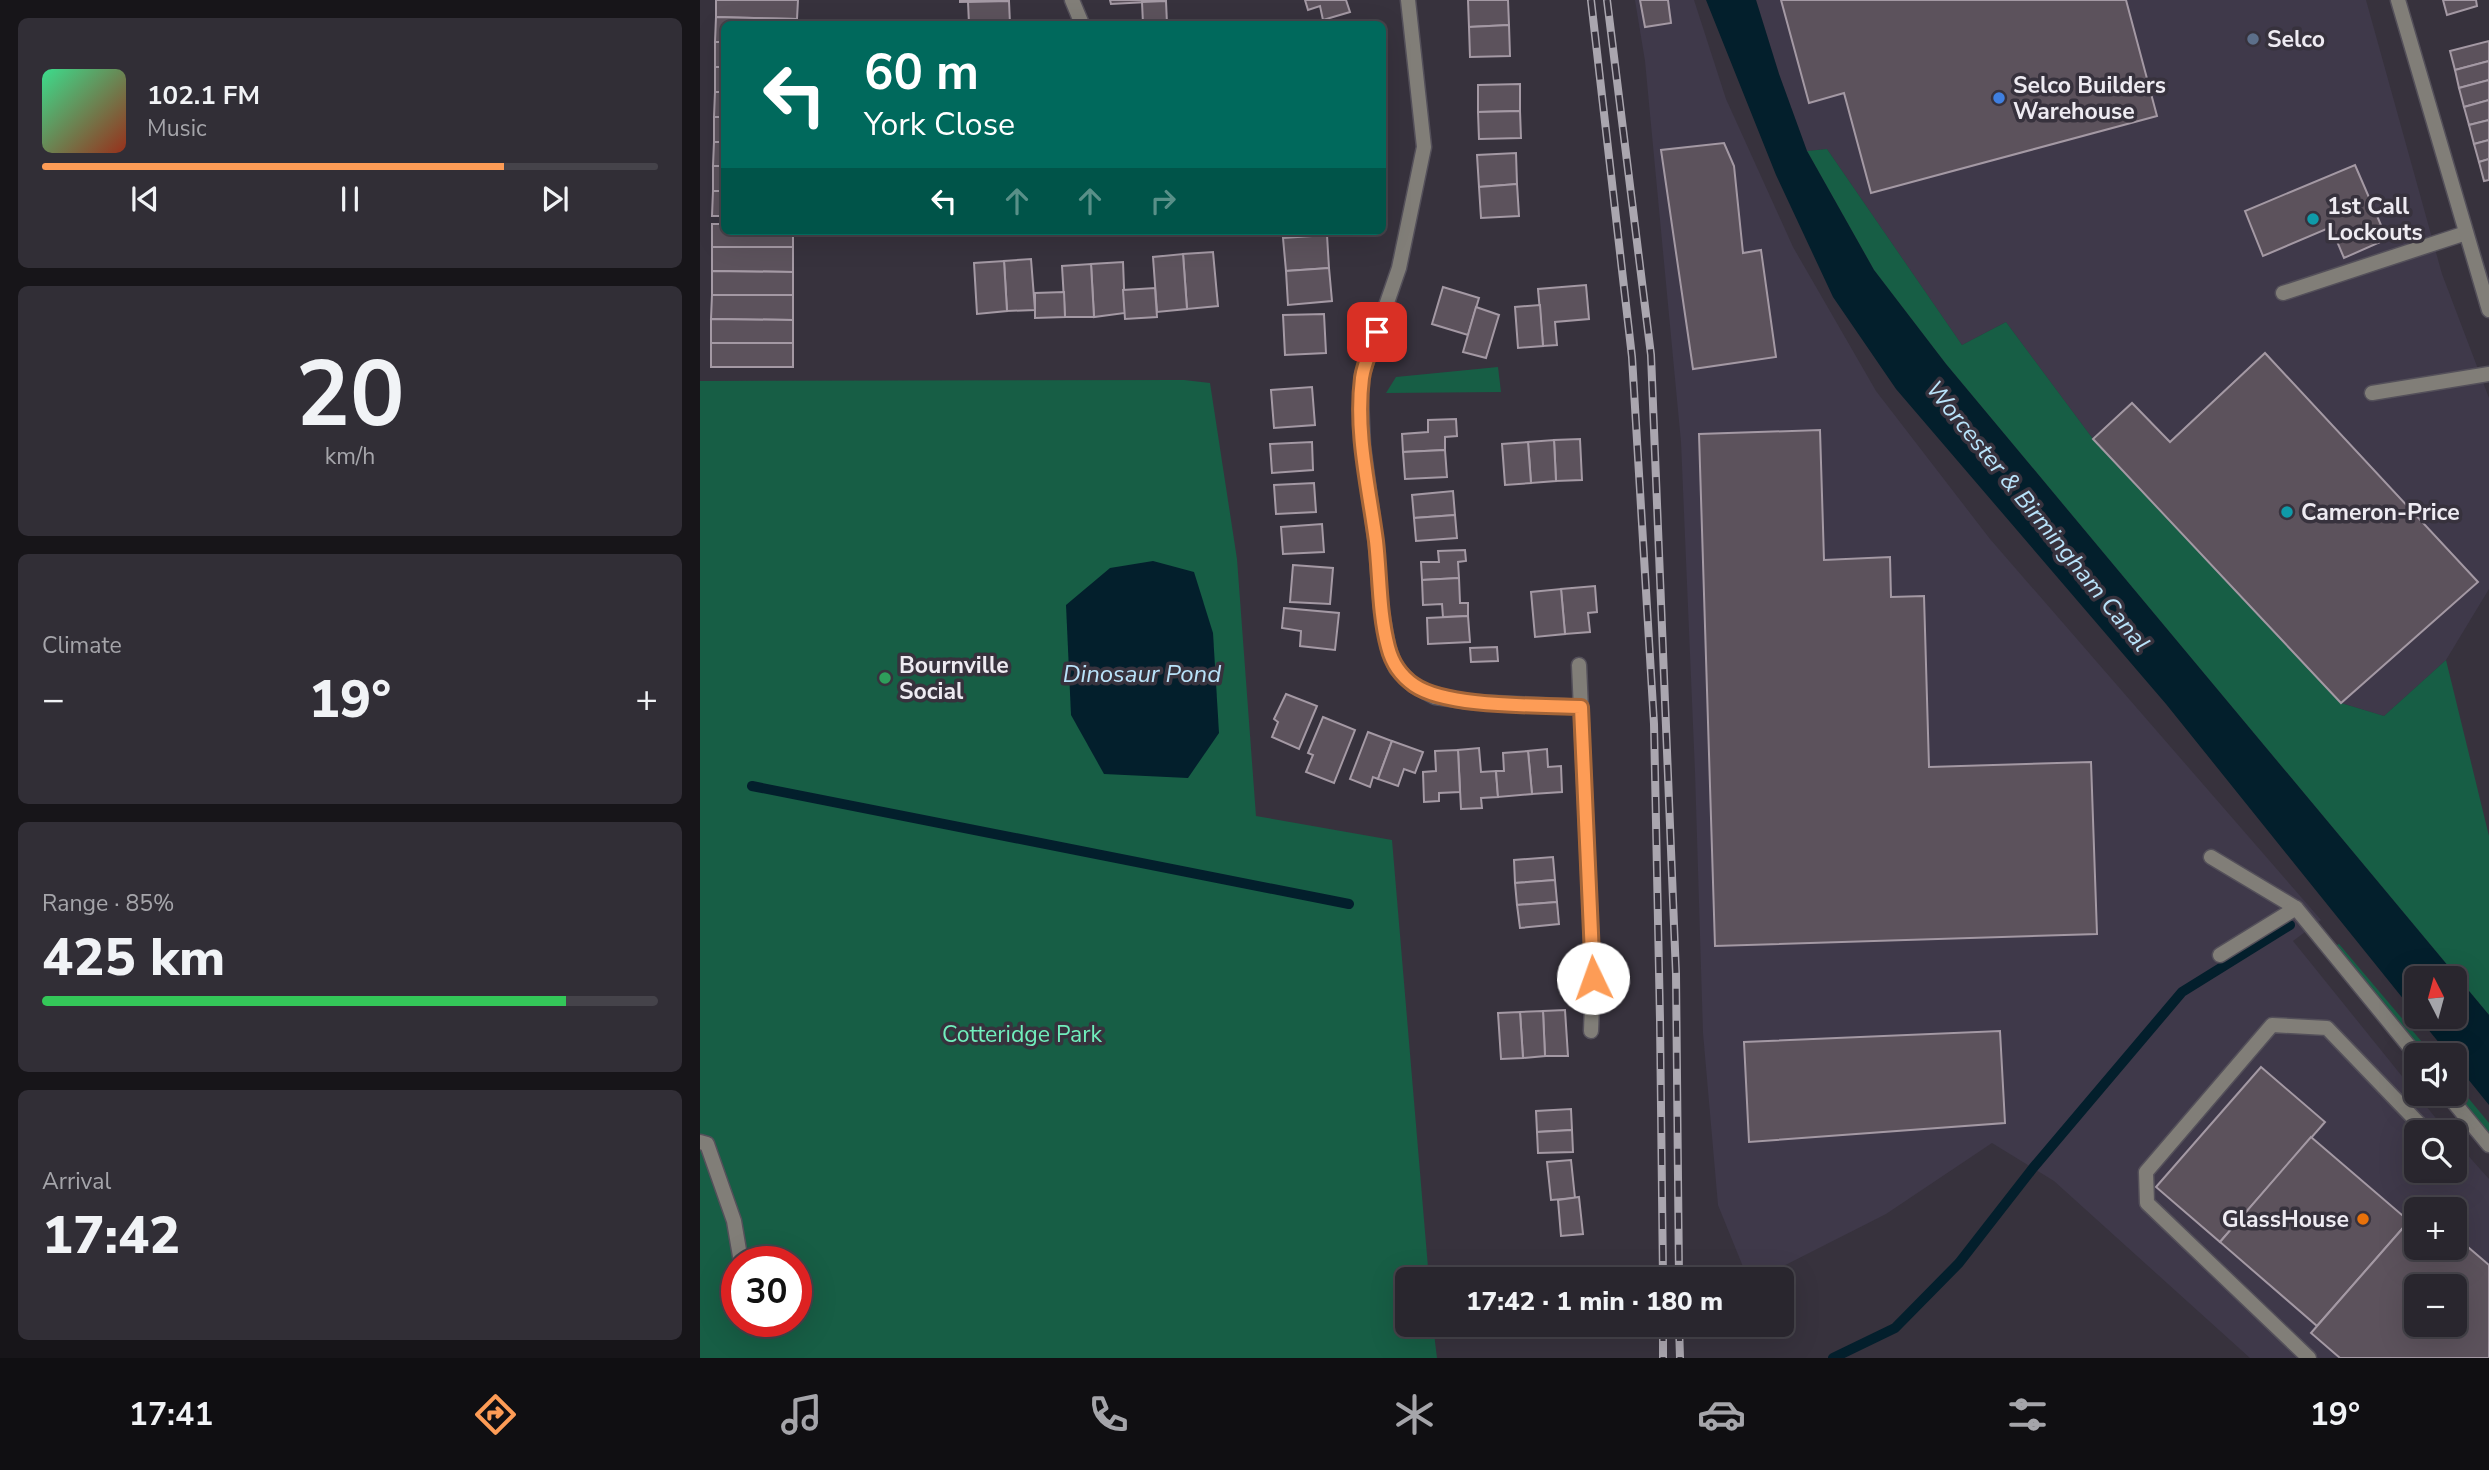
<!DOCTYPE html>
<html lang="en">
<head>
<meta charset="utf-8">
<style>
	:root { --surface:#29262e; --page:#312e36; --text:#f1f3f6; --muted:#a5a5aa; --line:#45434a; --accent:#fd9c56 }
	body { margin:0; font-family:"Nunito Sans",sans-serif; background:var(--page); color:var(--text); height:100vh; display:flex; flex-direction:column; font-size:26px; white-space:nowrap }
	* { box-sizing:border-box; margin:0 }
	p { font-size:23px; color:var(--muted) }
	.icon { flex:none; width:38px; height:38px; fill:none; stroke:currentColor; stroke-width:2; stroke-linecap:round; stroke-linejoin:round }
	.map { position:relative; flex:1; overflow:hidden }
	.drawer { display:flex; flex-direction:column; gap:18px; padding:18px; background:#171519; width:700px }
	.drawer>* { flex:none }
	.banner { position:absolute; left:21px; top:21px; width:665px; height:214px; border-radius:10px; box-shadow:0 7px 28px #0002,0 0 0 2px var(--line); background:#00695c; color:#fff; overflow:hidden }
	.needle { width:46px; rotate:354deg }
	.tools { position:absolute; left:1704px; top:966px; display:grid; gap:14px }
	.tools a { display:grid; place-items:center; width:63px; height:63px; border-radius:10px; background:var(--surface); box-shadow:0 7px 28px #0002,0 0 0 2px var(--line); font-size:35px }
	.speed { position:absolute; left:21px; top:1246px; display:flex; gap:14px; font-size:35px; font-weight:700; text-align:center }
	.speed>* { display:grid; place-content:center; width:91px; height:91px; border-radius:50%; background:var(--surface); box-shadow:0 7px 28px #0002,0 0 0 2px var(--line); line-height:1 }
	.speed .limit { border:10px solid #d22; background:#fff; color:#111 }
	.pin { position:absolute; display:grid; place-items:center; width:60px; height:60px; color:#fff; margin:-30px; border-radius:14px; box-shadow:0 4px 10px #0006 }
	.me { position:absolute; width:77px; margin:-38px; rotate:357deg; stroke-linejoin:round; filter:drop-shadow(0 0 5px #0008) }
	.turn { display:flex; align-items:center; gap:24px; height:147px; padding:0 28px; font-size:32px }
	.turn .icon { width:91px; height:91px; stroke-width:2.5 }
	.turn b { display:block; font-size:49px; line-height:60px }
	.lanes { display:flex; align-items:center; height:66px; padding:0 28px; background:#0003; justify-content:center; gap:35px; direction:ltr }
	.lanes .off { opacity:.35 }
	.big { font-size:52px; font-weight:800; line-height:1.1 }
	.drawer .card { flex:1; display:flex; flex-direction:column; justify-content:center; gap:10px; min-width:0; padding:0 24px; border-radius:10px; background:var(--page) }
	.drawer .dial { align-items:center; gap:0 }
	.dial b { font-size:91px; line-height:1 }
	.song { display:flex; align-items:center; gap:21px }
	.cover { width:84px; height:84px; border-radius:10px; background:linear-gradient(135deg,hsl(150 70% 55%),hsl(10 70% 35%)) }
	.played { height:7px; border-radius:4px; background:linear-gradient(90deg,var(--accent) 75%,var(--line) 75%) }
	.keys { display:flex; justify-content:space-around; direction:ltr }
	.heat { display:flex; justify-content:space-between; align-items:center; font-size:38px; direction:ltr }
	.charge { height:10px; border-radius:5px; background:linear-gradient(90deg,#34c759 85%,var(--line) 0) }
	.trip { position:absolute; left:695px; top:1267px; width:399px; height:70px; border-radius:10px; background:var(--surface); box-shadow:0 7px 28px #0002,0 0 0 2px var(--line); font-weight:800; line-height:70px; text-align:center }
	.dock { display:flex; height:112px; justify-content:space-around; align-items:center; background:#100f12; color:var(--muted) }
	.dock .icon { width:49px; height:49px }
	.dock .selected { color:var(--accent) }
	.dock b { font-size:32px; color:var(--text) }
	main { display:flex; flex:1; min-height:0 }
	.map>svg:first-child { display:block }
	.industrial { fill:#3f394a; fill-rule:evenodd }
	.green { fill:#175e45; fill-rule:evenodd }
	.water { fill:#031f2c }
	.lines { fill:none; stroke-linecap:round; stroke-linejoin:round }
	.stream { stroke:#031f2c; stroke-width:10 }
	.building { fill:#5c525c; stroke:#a499a4; stroke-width:2; fill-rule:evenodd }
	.lane-casing { stroke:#54505a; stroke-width:17 }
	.street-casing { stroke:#54505a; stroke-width:17 }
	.lane { stroke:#817e78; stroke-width:14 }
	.street { stroke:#817e78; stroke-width:14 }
	.rail-casing { stroke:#aaa6af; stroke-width:8 }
	.rail { stroke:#37323d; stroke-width:5; stroke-dasharray:16; stroke-linecap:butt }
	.route-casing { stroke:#a46538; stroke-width:18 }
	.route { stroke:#fd9c56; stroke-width:12 }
	.service-dot { fill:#5c6f8a; stroke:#37323d; stroke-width:2.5 }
	.shop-dot { fill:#3f7fe0; stroke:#37323d; stroke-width:2.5 }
	.culture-dot { fill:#0f9aa8; stroke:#37323d; stroke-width:2.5 }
	.leisure-dot { fill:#2e9e5b; stroke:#37323d; stroke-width:2.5 }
	.food-dot { fill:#e8710a; stroke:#37323d; stroke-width:2.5 }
	.labels { text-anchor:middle; stroke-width:7; stroke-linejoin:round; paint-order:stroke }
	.poi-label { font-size:23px; font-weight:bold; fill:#eeebf2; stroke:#37323d; text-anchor:start }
	.park-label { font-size:23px; fill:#70eebc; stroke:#37323d }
	.water-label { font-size:24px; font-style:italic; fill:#b9e3fa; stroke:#37323d }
</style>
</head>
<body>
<main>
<section class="drawer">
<div class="card">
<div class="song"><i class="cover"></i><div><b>102.1 FM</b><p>Music</p></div></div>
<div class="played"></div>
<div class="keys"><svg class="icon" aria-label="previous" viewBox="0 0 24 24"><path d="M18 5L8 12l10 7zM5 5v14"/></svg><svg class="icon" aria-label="pause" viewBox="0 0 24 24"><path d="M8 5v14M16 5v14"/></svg><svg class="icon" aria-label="next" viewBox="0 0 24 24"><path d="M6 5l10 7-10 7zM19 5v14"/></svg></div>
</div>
<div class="card dial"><b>20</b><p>km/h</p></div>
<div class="card"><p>Climate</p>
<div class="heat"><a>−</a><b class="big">19°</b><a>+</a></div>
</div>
<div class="card"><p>Range · 85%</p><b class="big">425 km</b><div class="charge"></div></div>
<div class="card"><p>Arrival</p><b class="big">17:42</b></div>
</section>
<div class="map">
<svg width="1789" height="1358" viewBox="0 0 1789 1358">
	<rect width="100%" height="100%" fill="#37323d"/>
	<g class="industrial">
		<path d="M935,0H994L1026,99L1093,247L1176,391L1290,539L1621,920L1593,941L1747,1132H1717V1171H1755V1141L1789,1179V1358H1550L1354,1181L1292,1143L1186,1214L1058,1279H1048L1018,1205L1003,1033L995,772L981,442L945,61ZM1717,1209H1755V1248H1717ZM1717,1286H1755V1325H1717Z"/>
		<path d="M1056,0H1666L1742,274L1789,398V589L1746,660L1684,716L1641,703L1393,439L1306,322L1262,345L1127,149L1107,151L1079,74Z"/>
	</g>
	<g class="green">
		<path d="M1127,149L1262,345L1306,322L1393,439L1641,703L1684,716L1746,660L1789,836V1015L1246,364L1174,270L1107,151Z"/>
		<path d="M798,367L801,392L686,393L696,377Z"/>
		<path d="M484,380L510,383L537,559L556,816L692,840L729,1279H707V1325H733L737,1358H0V381ZM37,1262H96V1321H37Z"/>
		<path d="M1639,944L1733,1055H1721L1629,949Z"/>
		<path d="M1755,1082L1789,1123V1133L1755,1094Z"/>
	</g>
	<g class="water">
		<path d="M1006,0H1056L1079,74L1107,151L1174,270L1246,364L1789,1015V1105L1755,1063V1055H1749L1718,1017H1755V978H1717V1016L1466,704L1196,389L1133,297L1076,175Z"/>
		<path d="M453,561L494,572L513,633L519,733L488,778L404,774L371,715L366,605L410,568Z"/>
	</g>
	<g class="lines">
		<g class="stream">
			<path d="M52,786L649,904"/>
			<path d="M1133,1358L1195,1328L1259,1263L1333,1168L1482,992L1590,925"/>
		</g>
	</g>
	<g class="building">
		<path d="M16,0H98L97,19L16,17Z"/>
		<path d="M260,0H309V1L260,2Z"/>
		<path d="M410,0H466V1L411,4Z"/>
		<path d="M605,0H646L650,12L623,20L620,6L608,10Z"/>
		<path d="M768,0H808L809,25L769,27Z"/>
		<path d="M940,0H968L971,23L945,27Z"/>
		<path d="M1081,0H1426L1457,116L1171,193L1144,93L1109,103Z"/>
		<path d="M1743,0H1776L1777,6L1747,15Z"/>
		<path d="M309,1L310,24H269L268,2Z"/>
		<path d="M466,1L467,24H443L442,2Z"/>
		<path d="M16,17L97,19V24H24V42H15Z"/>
		<path d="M809,25L810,56L770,57L769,27Z"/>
		<path d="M1789,41V61L1755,70L1750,51Z"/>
		<rect x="15" y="42" width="9" height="25"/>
		<path d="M1789,61V80L1759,88L1755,70Z"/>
		<rect x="15" y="67" width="9" height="25"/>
		<path d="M1789,80V100L1764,107L1759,88Z"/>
		<path d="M820,84V111L778,112V85Z"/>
		<path d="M15,92H24V117H14Z"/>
		<path d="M1789,100V120L1769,125L1764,107Z"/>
		<path d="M820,111L821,138L779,139L778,112Z"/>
		<rect x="14" y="117" width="10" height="25"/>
		<path d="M1789,120V140L1774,144L1769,125Z"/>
		<path d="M1789,140V159L1779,162L1774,144Z"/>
		<path d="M14,142H24V166H13Z"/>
		<path d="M1024,143L1034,166L1043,253L1061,250L1076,357L993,369L961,150Z"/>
		<path d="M816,153L817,184L779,187L777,155Z"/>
		<path d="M1789,159V180L1784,181L1779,162Z"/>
		<path d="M1655,165L1687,239L1644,258L1631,227L1563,256L1545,211Z"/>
		<rect x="13" y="166" width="11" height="25"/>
		<path d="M817,184L819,216L781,218L779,187Z"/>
		<path d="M13,191H24V216H12Z"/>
		<path d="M12,224H24V231H93V247H12Z"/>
		<path d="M627,235L629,268L586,271L583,238Z"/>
		<path d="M12,247H93V272L12,271Z"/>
		<path d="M513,252L518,306L487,309L483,254Z"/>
		<path d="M483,254L487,309L457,312L453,257Z"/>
		<path d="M331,259L335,310L307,311L304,261Z"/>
		<path d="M304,261L307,311L277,314L274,263Z"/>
		<path d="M423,262L425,313L394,317L391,264Z"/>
		<path d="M391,264L394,317H365L362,266Z"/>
		<path d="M629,268L632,301L588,305L586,271Z"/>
		<path d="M12,271L93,272V295H12Z"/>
		<path d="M886,285L889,319L855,322L857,345L843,346L838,289Z"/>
		<path d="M743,287L779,298L768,335L732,324Z"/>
		<path d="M455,288L457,317L425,319L423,290Z"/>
		<path d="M364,292L365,317L335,318V293Z"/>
		<path d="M12,295H93V320L11,319Z"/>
		<path d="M840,305L843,346L818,348L815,307Z"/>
		<path d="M776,307L799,315L786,358L763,352Z"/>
		<path d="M624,314L626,353L585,355L583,315Z"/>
		<path d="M11,319L93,320V343H11Z"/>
		<rect x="11" y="343" width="82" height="24"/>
		<path d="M1565,353L1778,582L1641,703L1393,439L1432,403L1470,442Z"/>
		<path d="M612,387L615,425L574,428L571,390Z"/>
		<path d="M756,419L757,436L745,437V450L703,452L702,434L728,432V420Z"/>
		<path d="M1120,430L1124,560L1190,557L1191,597L1224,596L1229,767L1391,762L1397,934L1015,946L999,434Z"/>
		<path d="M880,439L882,480L856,481L854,440Z"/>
		<path d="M854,440L856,481L831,483L828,442Z"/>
		<path d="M612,442L613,470L572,473L570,444Z"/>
		<path d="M828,442L831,483L805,485L802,444Z"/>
		<path d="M745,450L747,477L705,479L703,452Z"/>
		<path d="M614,483L616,512L576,514L574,485Z"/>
		<path d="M753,491L755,515L714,518L712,495Z"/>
		<path d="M755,515L757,538L716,541L714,518Z"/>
		<path d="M622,524L624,552L583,554L581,527Z"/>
		<path d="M765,550L766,561L758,562L759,578L722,580L721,562H739L738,551Z"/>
		<path d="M593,565L633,568L630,604L590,602Z"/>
		<path d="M759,578L760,603H768V616L743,617L742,604L723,605L722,580Z"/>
		<path d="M895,586L897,612L888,613L890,632L865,634L861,589Z"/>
		<path d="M861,589L865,634L835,637L831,592Z"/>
		<path d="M584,608L639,613L635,650L600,646L601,631L582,628Z"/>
		<path d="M768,616L770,642L728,644L727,618Z"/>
		<path d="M797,647L798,661L771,662L770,648Z"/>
		<path d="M586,694L617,706L599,749L572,737L578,722L574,719Z"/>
		<path d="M623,717L655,730L634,783L606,772L613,755L608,753Z"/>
		<path d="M668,732L692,741L678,779L673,777L670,787L650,779Z"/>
		<path d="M692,741L723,752L715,773L704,769L698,786L678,779Z"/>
		<path d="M779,748L781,772L796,771L798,797L781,798L782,808L761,809L758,750Z"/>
		<path d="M847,749L848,767L861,766L862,792L832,794L828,751Z"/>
		<path d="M758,750L760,792L739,793V801L724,802L723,772L736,771L735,751Z"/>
		<path d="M828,751L832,794L798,797L796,771H804L803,753Z"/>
		<path d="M853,857L855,880L815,883L814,860Z"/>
		<path d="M855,880L857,902L817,905L815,883Z"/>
		<path d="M857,902L859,924L820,928L817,905Z"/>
		<path d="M865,1010L868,1056H845L843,1011Z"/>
		<path d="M843,1011L845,1056L823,1058L820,1012Z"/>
		<path d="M820,1012L823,1058L801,1059L798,1013Z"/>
		<path d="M1300,1031L1305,1123L1049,1142L1044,1042Z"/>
		<path d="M1561,1067L1625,1122L1520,1242L1456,1187Z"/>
		<path d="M871,1109L872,1130L837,1132L836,1111Z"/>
		<path d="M872,1130L873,1152L838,1153L837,1132Z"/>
		<path d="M1611,1137L1709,1221L1617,1326L1520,1242Z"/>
		<path d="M871,1160L875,1198L851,1200L847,1162Z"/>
		<path d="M879,1197L883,1234L861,1236L858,1200Z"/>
		<path d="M1717,1212V1248H1755V1236L1789,1265V1358H1640L1611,1333ZM1717,1286H1755V1325H1717Z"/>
	</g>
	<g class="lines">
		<defs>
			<g id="lane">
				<path d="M1583,293L1766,233"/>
				<path d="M1672,393L1789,374"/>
				<path d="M1511,857L1596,908"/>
				<path d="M1520,955L1596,908L1717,1056"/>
				<path d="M1747,1094L1789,1145"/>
				<path d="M0,1142L7,1144L34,1221L41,1262"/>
				<path d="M1609,1358L1447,1203L1446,1172L1572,1025L1627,1028L1727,1132"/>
			</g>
			<g id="street">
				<path d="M372,0L382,24"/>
				<path d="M708,0L724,147L699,268L662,375L661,400L663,446L676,544L681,607L688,647L696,668L713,685L735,697L773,702L881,707"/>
				<path d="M1698,0L1789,310"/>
				<path d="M879,665L893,978L891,1031"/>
			</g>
		</defs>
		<use href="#lane" class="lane-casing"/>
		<use href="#street" class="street-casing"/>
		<use href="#lane" class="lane"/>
		<use href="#street" class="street"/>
		<defs>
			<g id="rail">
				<path d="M891,0L932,357L954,724L960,1020L963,1279"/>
				<path d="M907,0L951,355L976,974L979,1279"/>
				<path d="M963,1325V1358"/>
				<path d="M979,1325L980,1358"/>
			</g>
		</defs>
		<use href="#rail" class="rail-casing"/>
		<use href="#rail" class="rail"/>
	</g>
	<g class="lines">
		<defs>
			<path id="route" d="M677,332C672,347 664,363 662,378C655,432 669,488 676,541C680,577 679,613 688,647C692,663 701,676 714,685C747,708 839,705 881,707L893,978"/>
		</defs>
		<use href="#route" class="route-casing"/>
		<use href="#route" class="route"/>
	</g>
	<circle class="service-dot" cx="1553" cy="39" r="7"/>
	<circle class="shop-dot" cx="1299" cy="98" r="7"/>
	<g class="culture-dot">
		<circle cx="1613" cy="219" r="7"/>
		<circle cx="1587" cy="512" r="7"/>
	</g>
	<circle class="leisure-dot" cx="185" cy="678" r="7"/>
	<circle class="food-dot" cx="1663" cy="1219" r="7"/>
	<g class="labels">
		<g class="poi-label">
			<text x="1567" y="47">Selco</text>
			<text x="1313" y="93">Selco Builders<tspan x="1313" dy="26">Warehouse</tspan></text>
			<text x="1627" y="214">1st Call<tspan x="1627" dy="26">Lockouts</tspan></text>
			<text x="1601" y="520">Cameron-Price</text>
			<text x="199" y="673">Bournville<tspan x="199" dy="26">Social</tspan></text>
			<text x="1649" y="1227" text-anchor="end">GlassHouse</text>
		</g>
		<g class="park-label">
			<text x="322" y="1042">Cotteridge Park</text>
		</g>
		<g class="water-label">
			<text transform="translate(1338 516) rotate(51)" y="8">Worcester &amp; Birmingham Canal</text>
			<text x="442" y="682">Dinosaur Pond</text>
		</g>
	</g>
</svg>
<div class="tools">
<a><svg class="needle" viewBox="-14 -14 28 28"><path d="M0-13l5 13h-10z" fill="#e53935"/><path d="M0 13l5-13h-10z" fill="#a5a5aa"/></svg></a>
<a><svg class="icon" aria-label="sound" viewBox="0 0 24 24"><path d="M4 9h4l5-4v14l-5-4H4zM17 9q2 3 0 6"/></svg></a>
<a><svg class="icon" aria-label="search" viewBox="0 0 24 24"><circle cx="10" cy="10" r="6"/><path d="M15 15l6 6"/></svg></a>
<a>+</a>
<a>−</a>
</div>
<div class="speed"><div class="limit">30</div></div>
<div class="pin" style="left:677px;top:332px;background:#d93025"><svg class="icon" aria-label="arrive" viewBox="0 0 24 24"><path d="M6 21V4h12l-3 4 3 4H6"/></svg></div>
<svg class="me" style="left:893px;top:978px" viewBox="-20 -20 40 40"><circle r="19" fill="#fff"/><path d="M0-13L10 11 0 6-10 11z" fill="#fd9c56"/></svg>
<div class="trip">17:42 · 1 min · 180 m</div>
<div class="banner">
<div class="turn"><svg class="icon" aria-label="left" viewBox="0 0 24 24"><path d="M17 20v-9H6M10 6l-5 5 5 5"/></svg><div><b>60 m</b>York Close</div></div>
<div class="lanes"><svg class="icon" aria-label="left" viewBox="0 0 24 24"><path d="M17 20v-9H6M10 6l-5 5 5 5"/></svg><svg class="icon off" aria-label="ahead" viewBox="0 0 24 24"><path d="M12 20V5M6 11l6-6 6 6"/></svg><svg class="icon off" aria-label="ahead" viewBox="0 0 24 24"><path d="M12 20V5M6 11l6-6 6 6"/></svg><svg class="icon off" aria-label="right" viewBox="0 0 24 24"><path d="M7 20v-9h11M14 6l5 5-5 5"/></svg></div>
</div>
</div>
</main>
<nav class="dock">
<b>17:41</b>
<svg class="icon selected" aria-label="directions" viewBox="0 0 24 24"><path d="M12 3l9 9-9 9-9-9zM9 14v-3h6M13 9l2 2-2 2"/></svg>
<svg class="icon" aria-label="music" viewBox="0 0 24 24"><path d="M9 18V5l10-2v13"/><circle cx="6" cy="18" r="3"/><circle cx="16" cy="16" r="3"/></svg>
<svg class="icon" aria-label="phone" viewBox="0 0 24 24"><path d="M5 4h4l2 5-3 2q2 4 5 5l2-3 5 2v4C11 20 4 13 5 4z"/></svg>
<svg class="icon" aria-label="climate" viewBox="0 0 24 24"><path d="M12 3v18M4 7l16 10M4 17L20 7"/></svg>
<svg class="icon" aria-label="car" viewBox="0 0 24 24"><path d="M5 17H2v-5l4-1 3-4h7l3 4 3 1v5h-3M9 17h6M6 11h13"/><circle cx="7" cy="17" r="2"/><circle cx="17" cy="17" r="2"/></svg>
<svg class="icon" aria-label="filters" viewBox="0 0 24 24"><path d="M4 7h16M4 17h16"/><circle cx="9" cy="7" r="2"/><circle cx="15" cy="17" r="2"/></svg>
<b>19°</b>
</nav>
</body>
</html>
